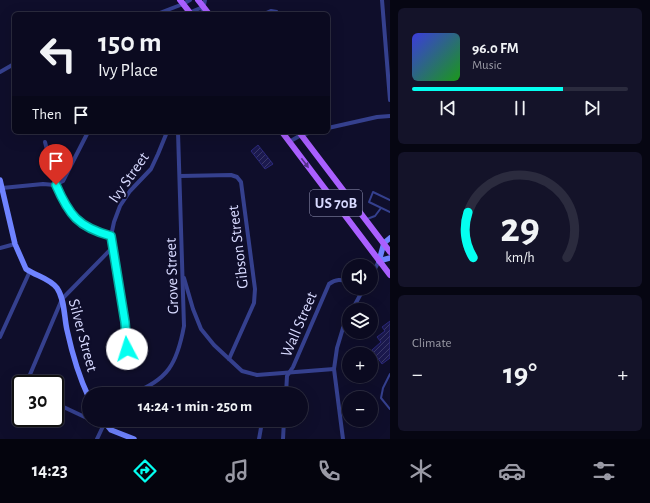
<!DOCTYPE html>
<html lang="en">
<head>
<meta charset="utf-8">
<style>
	:root { --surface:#0b0a20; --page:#141329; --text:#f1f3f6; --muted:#9a9aa5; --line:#2b2b3e; --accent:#04fff0 }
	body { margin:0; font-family:"Alegreya Sans",sans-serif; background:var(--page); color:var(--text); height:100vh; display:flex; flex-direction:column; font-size:15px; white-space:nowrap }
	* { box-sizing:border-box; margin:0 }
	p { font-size:13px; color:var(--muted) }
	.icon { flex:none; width:22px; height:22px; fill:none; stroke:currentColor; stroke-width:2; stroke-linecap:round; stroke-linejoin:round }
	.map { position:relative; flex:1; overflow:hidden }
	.drawer { display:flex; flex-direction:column; gap:8px; padding:8px; background:#060612; width:260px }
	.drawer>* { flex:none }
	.hud { position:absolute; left:12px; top:12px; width:318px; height:122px; border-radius:6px; box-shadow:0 4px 16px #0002,0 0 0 1px var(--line); background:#0b0a20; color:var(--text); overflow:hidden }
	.tools { position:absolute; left:342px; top:259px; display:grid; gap:8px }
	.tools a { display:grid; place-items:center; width:36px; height:36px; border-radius:50%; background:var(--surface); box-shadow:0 4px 16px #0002,0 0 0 1px var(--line); font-size:20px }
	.speed { position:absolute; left:12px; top:375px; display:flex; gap:8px; font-size:20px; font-weight:700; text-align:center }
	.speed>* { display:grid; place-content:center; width:52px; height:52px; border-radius:50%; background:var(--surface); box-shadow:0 4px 16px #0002,0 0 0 1px var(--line); line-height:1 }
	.speed .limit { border:2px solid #111; border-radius:6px; background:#fff; color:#111 }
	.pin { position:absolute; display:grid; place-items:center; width:34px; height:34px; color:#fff; margin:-41px -17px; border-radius:50% 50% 50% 0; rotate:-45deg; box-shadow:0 0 4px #0007 }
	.pin .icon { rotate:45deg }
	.me { position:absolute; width:44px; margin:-22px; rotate:355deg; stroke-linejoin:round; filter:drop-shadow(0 0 3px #0008) }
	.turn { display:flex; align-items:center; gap:14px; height:84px; padding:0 20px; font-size:18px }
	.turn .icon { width:52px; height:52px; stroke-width:2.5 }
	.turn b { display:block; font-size:28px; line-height:34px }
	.then { display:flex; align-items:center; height:38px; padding:0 20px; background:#0003; gap:8px; font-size:15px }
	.big { font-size:30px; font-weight:700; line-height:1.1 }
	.drawer .tile { flex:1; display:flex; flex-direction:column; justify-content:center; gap:6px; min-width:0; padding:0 14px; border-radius:6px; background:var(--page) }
	.drawer .dial { align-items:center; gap:0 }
	.dial svg { height:104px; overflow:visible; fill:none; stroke:var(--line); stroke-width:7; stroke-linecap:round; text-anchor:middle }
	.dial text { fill:var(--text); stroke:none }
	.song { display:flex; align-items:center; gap:12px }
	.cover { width:48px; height:48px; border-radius:6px; background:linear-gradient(135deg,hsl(240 70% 55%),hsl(120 70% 35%)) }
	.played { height:4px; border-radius:2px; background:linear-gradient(90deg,var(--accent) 70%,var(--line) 70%) }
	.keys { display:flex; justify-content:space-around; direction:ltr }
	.heat { display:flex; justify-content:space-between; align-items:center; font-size:22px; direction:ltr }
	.trip { position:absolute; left:82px; top:387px; width:226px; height:40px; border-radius:20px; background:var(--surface); box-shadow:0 4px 16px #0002,0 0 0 1px var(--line); font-weight:700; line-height:40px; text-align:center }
	.menu { display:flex; height:64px; justify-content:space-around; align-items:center; background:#04040d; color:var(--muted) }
	.menu .icon { width:28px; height:28px }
	.menu .selected { color:var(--accent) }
	.menu b { font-size:18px; color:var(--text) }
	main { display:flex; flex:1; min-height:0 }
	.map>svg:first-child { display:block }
	.building { fill:url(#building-hatch); stroke:#2c297c }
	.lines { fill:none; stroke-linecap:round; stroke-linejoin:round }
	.lane { stroke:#35408e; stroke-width:2 }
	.street { stroke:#35408e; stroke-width:4 }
	.secondary { stroke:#6f83ff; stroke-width:5.5 }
	.primary { stroke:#aa5fff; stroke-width:6 }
	.oneway { fill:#55328a }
	.route-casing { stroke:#03a69c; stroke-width:10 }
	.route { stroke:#04fff0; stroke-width:7 }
	.labels { text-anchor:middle; stroke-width:4; stroke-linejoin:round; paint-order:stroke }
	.shield { fill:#0f0e2b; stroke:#9c9dbf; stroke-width:1 }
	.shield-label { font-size:15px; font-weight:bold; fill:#d8daff }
	.street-label { font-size:16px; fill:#d8daff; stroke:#0f0e2b }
</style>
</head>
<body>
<main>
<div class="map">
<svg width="390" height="439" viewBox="0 0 390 439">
	<defs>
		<pattern id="building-hatch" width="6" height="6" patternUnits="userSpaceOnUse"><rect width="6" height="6" fill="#1b194e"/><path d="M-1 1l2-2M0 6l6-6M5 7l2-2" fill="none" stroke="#3b3a69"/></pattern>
	</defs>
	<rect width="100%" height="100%" fill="#0f0e2b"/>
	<g class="building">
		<path d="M258,145L273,164L265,169L251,151Z"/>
		<path d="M390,321V358L382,364L372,350L381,342L377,337L385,331L382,327Z"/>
	</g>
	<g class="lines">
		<g class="lane">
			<path d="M262,14L271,10L277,11L278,14"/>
			<path d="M390,200L373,192L369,202L390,212"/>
			<path d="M367,219L375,216L381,208"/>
			<path d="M390,374L383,388L381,398L390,409"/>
			<path d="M262,422L283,423"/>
		</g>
		<g class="street">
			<path d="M382,0L390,100"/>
			<path d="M157,14L183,4L190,0"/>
			<path d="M186,14L203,7"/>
			<path d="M202,14L205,0"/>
			<path d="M0,72L14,64"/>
			<path d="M328,128L377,117L390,116"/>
			<path d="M45,142C57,188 59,222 111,236"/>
			<path d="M289,142L301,135L312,132"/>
			<path d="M180,176L231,175L237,177L241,182L255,289L254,303L229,359"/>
			<path d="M2,188L43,184L55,185L63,181L88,132"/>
			<path d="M0,248L15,244"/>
			<path d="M371,276L379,261"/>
			<path d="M184,278L193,309L201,329L214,345L242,371L257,375L334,369"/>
			<path d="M352,310L364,288"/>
			<path d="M0,337L30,271"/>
			<path d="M128,362L125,322L111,236L114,222L120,206L130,191L151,169L158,154L167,132"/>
			<path d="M26,384L62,299L112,248"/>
			<path d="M131,394C168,380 177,364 184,326L178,132"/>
			<path d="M286,394L287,376L293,367L329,284C336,279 341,279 349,282"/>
			<path d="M55,403L89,419"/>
			<path d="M95,420L105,422L97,439"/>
			<path d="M259,439L262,422"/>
			<path d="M283,439L284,420"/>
			<path d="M343,439L334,369L337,348L343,328L349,316"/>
		</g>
		<g class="secondary">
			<path d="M0,180L15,244L26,269C36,276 49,278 57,288C65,300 64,317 67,330C72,353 79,377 89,398"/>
			<path d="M379,261L384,243L390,238"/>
			<path d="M379,261L390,258"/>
			<path d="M103,420L111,430L134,439"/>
		</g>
		<g class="primary">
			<path d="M180,0L191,14"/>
			<path d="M198,0L209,14"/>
			<path d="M282,132L390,275"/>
			<path d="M299,132L390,252"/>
		</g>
	</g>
	<defs><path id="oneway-solid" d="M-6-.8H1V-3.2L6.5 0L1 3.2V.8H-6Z"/></defs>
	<use class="oneway" href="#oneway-solid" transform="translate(305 163) rotate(53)"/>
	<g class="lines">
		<defs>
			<path id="route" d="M56,185C69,215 78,227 111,236L125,322L127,349"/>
		</defs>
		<use href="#route" class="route-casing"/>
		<use href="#route" class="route"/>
	</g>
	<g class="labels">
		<rect class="shield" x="310" y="190" width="52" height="26" rx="3"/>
		<g class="shield-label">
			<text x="336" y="208">US 70B</text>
		</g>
		<g class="street-label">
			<text transform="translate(128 177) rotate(-55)" y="6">Ivy Street</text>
			<text transform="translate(237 247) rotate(-97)" y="6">Gibson Street</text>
			<text transform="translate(171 276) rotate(-92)" y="6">Grove Street</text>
			<text transform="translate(298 324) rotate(-67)" y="6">Wall Street</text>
			<text transform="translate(84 335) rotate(75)" y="6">Silver Street</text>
		</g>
	</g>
</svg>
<div class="tools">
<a><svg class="icon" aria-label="sound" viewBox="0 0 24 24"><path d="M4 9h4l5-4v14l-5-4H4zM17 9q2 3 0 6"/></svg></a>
<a><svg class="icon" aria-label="layers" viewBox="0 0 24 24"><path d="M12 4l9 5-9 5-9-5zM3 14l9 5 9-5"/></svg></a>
<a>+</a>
<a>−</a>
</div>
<div class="speed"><div class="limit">30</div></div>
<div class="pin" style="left:56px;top:185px;background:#d93025"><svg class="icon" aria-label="arrive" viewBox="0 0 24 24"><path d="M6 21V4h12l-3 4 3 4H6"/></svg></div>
<svg class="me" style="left:127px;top:349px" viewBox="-20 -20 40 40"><circle r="19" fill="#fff"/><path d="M0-13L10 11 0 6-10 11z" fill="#04fff0"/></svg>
<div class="trip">14:24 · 1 min · 250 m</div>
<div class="hud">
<div class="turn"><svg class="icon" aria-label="left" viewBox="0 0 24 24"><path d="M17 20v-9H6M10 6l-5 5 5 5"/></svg><div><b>150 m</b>Ivy Place</div></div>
<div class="then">Then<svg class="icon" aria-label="arrive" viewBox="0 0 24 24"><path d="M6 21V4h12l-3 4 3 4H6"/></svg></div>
</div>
</div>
<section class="drawer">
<div class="tile">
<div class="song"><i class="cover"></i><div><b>96.0 FM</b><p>Music</p></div></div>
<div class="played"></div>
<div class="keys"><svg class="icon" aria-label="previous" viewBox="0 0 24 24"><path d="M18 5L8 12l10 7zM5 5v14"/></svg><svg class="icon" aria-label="pause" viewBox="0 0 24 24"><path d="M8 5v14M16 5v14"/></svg><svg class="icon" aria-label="next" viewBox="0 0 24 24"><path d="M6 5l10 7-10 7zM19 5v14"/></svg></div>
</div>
<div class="tile dial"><svg viewBox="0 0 100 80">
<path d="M14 69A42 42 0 1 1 86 69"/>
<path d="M14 69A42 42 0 0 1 10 34" stroke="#04fff0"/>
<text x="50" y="56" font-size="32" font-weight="700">29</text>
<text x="50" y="72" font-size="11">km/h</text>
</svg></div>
<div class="tile"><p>Climate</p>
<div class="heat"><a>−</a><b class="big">19°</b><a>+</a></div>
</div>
</section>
</main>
<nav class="menu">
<b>14:23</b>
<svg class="icon selected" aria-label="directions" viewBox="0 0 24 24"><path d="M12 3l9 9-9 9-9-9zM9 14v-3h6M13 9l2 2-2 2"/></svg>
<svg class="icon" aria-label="music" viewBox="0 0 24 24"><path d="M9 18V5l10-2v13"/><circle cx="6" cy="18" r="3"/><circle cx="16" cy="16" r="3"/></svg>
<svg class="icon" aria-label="phone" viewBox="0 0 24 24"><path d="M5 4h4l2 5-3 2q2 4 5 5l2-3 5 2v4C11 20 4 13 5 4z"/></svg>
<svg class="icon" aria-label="climate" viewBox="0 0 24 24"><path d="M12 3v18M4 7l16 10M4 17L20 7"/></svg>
<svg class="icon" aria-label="car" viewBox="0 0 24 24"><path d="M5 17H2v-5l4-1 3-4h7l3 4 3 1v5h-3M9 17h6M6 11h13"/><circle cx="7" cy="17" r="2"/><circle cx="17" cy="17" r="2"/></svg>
<svg class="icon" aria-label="filters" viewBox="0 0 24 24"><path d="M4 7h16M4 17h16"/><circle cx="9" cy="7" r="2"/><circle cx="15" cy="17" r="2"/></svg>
</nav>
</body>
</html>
